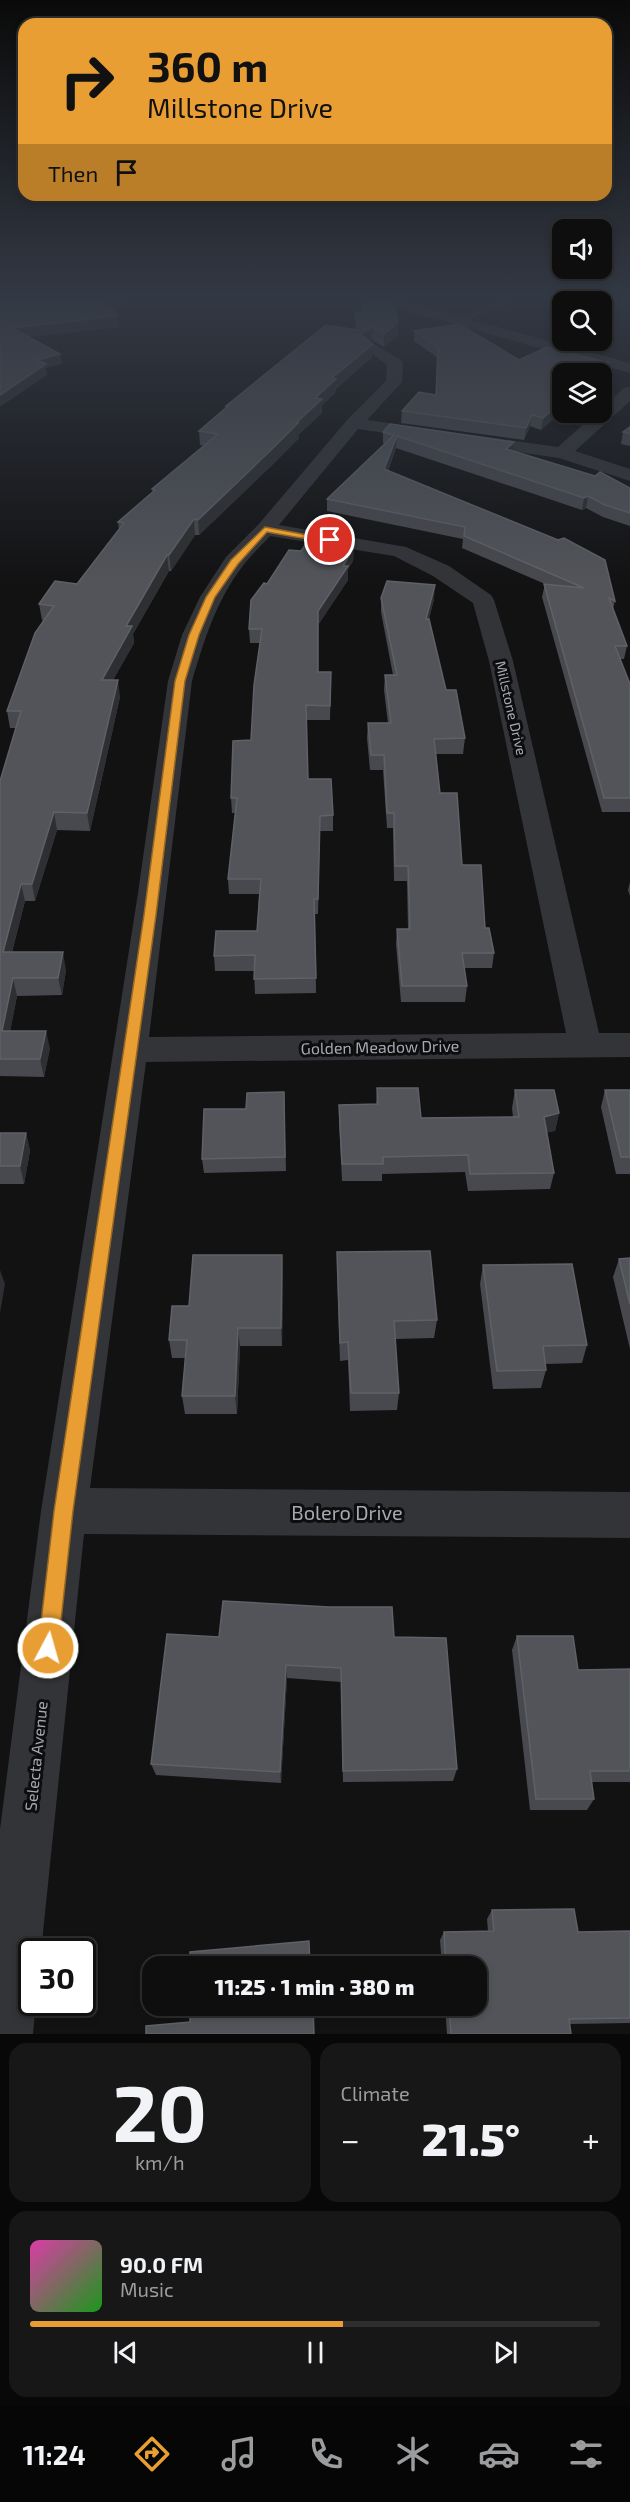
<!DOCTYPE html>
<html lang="en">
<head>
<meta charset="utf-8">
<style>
	:root { --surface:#0e0e0e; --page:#171717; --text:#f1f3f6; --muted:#9b9c9e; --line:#2e2e2e; --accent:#e99e34 }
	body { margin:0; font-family:"Exo 2",sans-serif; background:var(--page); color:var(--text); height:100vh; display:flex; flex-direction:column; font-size:22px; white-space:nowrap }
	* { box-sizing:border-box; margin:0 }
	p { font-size:20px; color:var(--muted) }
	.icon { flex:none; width:33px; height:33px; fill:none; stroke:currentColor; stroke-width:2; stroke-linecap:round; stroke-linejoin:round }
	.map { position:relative; height:2034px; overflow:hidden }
	.side { display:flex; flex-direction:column; gap:9px; padding:9px; background:#080808; flex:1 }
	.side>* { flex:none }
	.banner { position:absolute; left:18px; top:18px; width:594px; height:183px; border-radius:18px; box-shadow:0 3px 9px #0003,0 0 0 2px var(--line); background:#e99e34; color:#111; overflow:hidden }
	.tools { position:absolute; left:552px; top:219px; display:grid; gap:12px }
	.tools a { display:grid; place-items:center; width:60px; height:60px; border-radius:12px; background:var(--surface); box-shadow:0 3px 9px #0003,0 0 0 2px var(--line); font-size:30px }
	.speed { position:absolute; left:18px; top:1938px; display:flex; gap:12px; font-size:30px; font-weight:700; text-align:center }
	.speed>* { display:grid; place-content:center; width:78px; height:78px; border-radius:50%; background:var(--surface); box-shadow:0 3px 9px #0003,0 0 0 2px var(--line); line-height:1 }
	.speed .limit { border:3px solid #111; border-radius:9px; background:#fff; color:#111 }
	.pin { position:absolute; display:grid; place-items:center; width:51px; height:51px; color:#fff; margin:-26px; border:3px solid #fff; border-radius:50%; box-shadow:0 2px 6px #0007 }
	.me { position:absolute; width:66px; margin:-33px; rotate:6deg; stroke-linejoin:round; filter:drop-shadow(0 0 4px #0008) }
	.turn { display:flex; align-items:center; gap:21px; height:126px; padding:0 30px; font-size:27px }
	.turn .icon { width:78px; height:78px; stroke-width:2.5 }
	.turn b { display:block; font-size:42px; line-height:51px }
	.then { display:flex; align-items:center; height:57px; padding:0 30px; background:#0003; gap:12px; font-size:22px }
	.big { font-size:45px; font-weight:800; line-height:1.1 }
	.side .card { flex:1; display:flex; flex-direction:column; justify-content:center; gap:9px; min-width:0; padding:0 21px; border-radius:18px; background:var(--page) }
	.side .dial { align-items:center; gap:0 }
	.dial b { font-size:78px; line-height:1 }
	.song { display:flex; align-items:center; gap:18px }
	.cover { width:72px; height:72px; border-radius:9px; background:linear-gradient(135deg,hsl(320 70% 55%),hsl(120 70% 35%)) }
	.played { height:6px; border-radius:3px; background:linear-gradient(90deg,var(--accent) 55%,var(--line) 55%) }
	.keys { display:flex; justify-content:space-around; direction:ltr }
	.heat { display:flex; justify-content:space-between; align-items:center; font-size:33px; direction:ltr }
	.side .tiles { flex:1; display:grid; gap:9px; grid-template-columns:1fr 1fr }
	.card:last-child { grid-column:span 2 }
	.trip { position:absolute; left:142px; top:1956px; width:345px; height:60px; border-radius:18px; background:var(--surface); box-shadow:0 3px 9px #0003,0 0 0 2px var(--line); font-weight:800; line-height:60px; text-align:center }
	.dock { display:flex; height:96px; justify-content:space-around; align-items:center; background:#060606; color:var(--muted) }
	.dock .icon { width:42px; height:42px }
	.dock .active { color:var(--accent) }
	.dock b { font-size:27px; color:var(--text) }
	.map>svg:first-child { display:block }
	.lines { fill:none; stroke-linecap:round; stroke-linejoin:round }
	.service { fill:#333438; fill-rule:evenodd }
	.minor { fill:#333438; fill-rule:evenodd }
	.wall { fill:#48494e }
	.shaded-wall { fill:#2e2f32 }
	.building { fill:#525459; stroke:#5f6167; stroke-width:1.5 }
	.route { fill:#e99e34; stroke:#976722; stroke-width:1.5 }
	.labels { text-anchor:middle; stroke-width:6; stroke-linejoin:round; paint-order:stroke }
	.far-street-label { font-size:14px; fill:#a4aab3; stroke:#0d0d0e }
	.street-label { font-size:16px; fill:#a4aab3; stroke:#0d0d0e }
	.near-street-label { font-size:20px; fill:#a4aab3; stroke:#0d0d0e }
</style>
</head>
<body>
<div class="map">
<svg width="630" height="2034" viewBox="0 0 630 2034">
	<rect width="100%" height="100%" fill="#121213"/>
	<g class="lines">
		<path class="service" d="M506,299H516L461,323L454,321Z"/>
		<g class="minor">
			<path d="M372,299H395L630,363V373L374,302Z"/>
			<path d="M371,342L401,360L403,363L402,382L367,420L558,447L597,412H602V408L624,388L630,387V401L575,451L630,469V481L559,458L358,429L279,525L406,547L449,566L491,595L494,600L513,661L599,1033H630V1057L146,1062L90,1488L630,1492V1538L84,1534L41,1952H32V2002H36L33,2034H0V1829L41,1511L138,893L168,681L182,635L200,597L226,557L258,525L348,419L386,381L387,365L363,347ZM270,536L394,556L433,576L473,603L489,661L566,1033L149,1037L192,681C204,641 216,601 242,567C250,556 261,546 270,536Z"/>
		</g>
	</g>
	<g class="wall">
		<path d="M363,303L398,335L384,347L372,340L370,341L372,357L336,389L335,393L322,405V413L298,435L299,438L271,466L199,535H195L171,571H169L133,634L134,643L113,680L120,697L90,831L57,830L35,901H25L12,952L66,970L62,995L17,996L10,1031L50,1048L44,1077L0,1076V781L16,728H10L7,711L44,621L42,620L39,604L77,584L119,530L118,522L153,492L152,489L204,446L200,445L199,431L226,408V406L356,329L355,312H362Z"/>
		<path d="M414,331L519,360L607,374L602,377V374H562L541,430L530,426L524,440L401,423L402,411L436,395L438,358L414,341Z"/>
		<path d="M630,427V446L621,444L623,432Z"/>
		<path d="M383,432L513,451L630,488V526L603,517L586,508L582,510L396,448L388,471L615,601L613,609L627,646L624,659H620L630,684V812H602L542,597L545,584L462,548L463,539L327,511V499L385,444L383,443Z"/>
		<path d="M354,547L353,561L348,569V580L318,625V672H331L330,720H306L308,779L333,815V831H320L318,914H315L316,993L255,994L254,971H215L214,956L257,931L259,894H229L228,879L235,813H232L231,798L251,740L260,643H250L249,629L267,584L301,551Z"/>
		<path d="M381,598L434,599L429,619L446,690L465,738L463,754H436L440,793L462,865L494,953L492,968H464L467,986L465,1002H401L396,944L397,929H408L407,881H394L393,828H387L383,770H370L367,738L368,723H388L384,690L385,675H393L381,612Z"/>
		<path d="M630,882V896L628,890Z"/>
		<path d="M377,1088L421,1118L513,1117L512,1108L515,1090L559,1113L555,1131L547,1132L554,1173L550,1189L468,1191L465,1172L382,1174V1181H342L339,1122V1105L376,1104Z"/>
		<path d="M605,1090H630V1174H616L601,1107Z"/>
		<path d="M284,1092L286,1171L204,1173L202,1159L246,1109Z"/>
		<path d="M0,1133H26L30,1151L24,1184H0Z"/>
		<path d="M337,1252L437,1320L434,1338L395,1339L399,1393L397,1410L350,1411L348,1360L340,1361L337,1271Z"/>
		<path d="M630,1258V1349L613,1277L619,1259Z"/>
		<path d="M483,1265L587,1345L582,1363L545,1364L546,1370L541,1388L493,1389L480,1284Z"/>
		<path d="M283,1274L282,1346H240L237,1414H185L182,1396L185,1358H172L169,1340L189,1306Z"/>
		<path d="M517,1636L578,1670L630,1669V1782H592L594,1799L587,1810H530L512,1650Z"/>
		<path d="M219,1637H394L457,1769L453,1781L343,1782L341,1682L287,1678L281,1783L156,1775L151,1764Z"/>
		<path d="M492,1910L578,1932L630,1931V2023L570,2024L571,2034H447L445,2006H477V1966H442L440,1940L444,1932L488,1931L487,1919Z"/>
	</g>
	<g class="shaded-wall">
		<path d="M102,299H141L102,304Z"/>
		<path d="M118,316L119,327L13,339L12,328Z"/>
		<path d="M398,322V335L384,347V334Z"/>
		<path d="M373,327L372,340L362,345V332Z"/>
		<path d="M373,344L372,357L336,389L335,393L322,405V413L298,435L299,438L271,466L199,535L198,520L296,423L315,398L332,378Z"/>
		<path d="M60,354L62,364L46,368L47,375L0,407V395L37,360Z"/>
		<path d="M609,363L607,374L602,377V374H588Z"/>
		<path d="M562,402V412L541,430L543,418Z"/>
		<path d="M532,415L530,426L524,440L526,428Z"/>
		<path d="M397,436L396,448L384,481V469Z"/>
		<path d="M514,442L513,454L506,449Z"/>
		<path d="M588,496L586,508L582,510L584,498Z"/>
		<path d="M194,519L195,535L171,571L169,555Z"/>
		<path d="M354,547L353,561L348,569V580L318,625V611Z"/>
		<path d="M167,555L169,571L133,634L134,643L104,696L102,680L126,626Z"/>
		<path d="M435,585L434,599L425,633L426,619Z"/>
		<path d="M118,680L120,697L90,831L87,813Z"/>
		<path d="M54,812L57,830L35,901L32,884Z"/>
		<path d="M21,884L25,901L7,970L3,952Z"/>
		<path d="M63,952L66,970L62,995L58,978Z"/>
		<path d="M13,978L17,996L7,1048L2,1031Z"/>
		<path d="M46,1031L50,1048L44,1077L40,1059Z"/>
		<path d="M559,1113L555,1131L540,1134L544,1117Z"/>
		<path d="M26,1133L30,1151L24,1184L20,1166Z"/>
		<path d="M282,1255L283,1274L282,1346L281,1328Z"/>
		<path d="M0,1270L5,1284L0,1313Z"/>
		<path d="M238,1328L240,1346L237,1414L235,1396Z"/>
		<path d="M286,1665L287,1678L281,1783L280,1772Z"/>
	</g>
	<g class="building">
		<path d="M0,299H48L62,303L69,299H105L118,316L12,328L60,354L37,360L46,364L0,395Z"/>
		<path d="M363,303H394L398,322L384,334L373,327L362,332V336L373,344L332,378L336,379L315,398L322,399L296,423H298L270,451L198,520L194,519L169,555H167L126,626H132L102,680H118L87,813L54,812L32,884H21L3,952H63L58,978H13L2,1031H46L40,1059H0V781L21,711H7L35,633L54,606L39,604L55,581L77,584L124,523L118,522L155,490L152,489L218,434L199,431L228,406H226L326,325L358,330L355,312H364Z"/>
		<path d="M459,324L519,360L547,347L609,363L588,374H562V386H561L562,387V402L543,418L532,415L526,428L402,411L419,392L436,395L438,347L414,331Z"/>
		<path d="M390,424L514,442L506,449L595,476L600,472L630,488V513L605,505L588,496L584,498L397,436L384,469L558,540L564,538L605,560L615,601L609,598L627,646H615L630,684V798H604L544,584L584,588L464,536L465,527L327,499L394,435L383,432Z"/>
		<path d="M630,427V434L623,432Z"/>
		<path d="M308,541L354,547L343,566H348L318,611V672H331L330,706L306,705L308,779H331L333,815L320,816L318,899H314L316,978L254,979L255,955L214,956L216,931H257L261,879H228L237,798H231L233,741L251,740L254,685L262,629H249L251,600L264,583L267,584L289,550L301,551Z"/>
		<path d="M387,581L435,585L426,619H429L446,690H456L465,738L434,739L440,793H457L462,865H481L485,928H489L494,953H462L467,986H402L397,929H410L408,866H395L394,813H387L384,755H371L368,723H391L385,675H397L381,598Z"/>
		<path d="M377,1088H418L421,1118L519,1117L515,1090H554L559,1113L544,1117L554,1173L470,1174L468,1155L383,1157V1164H342L339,1105L378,1104Z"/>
		<path d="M605,1090H630V1157H621Z"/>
		<path d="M284,1092L285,1157L202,1159L204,1109H246L247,1093Z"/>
		<path d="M0,1133H26L20,1166H0Z"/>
		<path d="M430,1251L437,1320L394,1321L399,1393H351L348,1342L340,1343L337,1252Z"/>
		<path d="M193,1255H282L281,1328H238L235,1396H182L187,1340H169L172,1306H189Z"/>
		<path d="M630,1258V1304L619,1259Z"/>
		<path d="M572,1264L587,1345L543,1346L546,1370L497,1371L483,1265Z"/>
		<path d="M223,1601L329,1607H392L394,1637L446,1638L457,1769L343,1771L341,1668L286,1665L280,1772L151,1764L167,1634L219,1637Z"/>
		<path d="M517,1636H573L578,1670L630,1669V1771H590L594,1799H536Z"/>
		<path d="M574,1909L578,1932L630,1931V2018L569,2019L571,2034H451L449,2006H477V1966H446L444,1932L494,1931L492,1910Z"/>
		<path d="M309,1941L310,1966H190V1952Z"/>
		<path d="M190,2006H313L314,2034H146V2026L190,2022Z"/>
	</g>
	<linearGradient id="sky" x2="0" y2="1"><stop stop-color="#0a0a0a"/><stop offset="0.51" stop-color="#333944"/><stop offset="1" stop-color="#333944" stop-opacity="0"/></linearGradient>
	<rect width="630" height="584" fill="url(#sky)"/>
	<path class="route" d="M265,527L334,540L330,543L267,532L238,564L215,597L199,635L185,681L156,915L73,1511L58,1648L56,1655L48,1658L41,1655L38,1648L54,1511L144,915L175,681L189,635L206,597L231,560Z"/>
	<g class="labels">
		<g class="far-street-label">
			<text transform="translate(511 708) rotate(77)" y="5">Millstone Drive</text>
		</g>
		<g class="street-label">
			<text transform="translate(380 1047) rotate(-1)" y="6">Golden Meadow Drive</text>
			<text transform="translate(36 1756) rotate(-84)" y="6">Selecta Avenue</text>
		</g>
		<g class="near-street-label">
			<text x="347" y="1520">Bolero Drive</text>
		</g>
	</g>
</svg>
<div class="tools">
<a><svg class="icon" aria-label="sound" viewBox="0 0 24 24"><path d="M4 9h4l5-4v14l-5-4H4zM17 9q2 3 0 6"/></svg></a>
<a><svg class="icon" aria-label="search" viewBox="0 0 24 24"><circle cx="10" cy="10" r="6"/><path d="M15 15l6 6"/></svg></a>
<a><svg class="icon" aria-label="layers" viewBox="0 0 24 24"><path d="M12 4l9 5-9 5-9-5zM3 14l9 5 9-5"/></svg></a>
</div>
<div class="speed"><div class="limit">30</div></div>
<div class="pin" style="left:330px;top:540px;background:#d93025"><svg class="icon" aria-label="arrive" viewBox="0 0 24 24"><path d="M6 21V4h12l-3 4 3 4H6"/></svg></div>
<svg class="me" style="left:48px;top:1648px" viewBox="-20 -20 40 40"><circle r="17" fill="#e99e34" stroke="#fff" stroke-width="3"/><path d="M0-11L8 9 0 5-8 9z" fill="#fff"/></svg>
<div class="trip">11:25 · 1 min · 380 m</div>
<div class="banner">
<div class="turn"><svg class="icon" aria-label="right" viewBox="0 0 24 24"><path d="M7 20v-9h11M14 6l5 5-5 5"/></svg><div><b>360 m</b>Millstone Drive</div></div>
<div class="then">Then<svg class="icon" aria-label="arrive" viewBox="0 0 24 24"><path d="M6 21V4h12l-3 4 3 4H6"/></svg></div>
</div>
</div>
<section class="side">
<div class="tiles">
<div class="card dial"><b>20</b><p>km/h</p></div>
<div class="card"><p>Climate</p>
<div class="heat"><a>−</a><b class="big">21.5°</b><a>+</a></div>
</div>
<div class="card">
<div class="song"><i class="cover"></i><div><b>90.0 FM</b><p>Music</p></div></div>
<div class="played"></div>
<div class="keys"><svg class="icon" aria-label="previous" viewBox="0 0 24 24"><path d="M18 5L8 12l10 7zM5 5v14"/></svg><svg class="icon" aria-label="pause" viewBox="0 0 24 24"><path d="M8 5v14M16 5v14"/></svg><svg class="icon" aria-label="next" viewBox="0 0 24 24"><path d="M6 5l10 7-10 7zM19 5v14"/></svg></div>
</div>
</div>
</section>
<nav class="dock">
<b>11:24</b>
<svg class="icon active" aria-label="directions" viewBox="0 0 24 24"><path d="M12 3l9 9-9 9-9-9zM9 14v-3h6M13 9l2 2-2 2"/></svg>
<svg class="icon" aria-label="music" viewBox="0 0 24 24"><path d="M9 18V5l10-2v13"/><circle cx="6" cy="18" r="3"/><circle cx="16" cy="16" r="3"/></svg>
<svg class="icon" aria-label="phone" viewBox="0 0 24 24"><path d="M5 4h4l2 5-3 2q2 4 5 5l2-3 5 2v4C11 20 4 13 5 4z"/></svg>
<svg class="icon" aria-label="climate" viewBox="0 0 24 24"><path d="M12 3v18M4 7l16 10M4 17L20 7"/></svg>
<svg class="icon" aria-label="car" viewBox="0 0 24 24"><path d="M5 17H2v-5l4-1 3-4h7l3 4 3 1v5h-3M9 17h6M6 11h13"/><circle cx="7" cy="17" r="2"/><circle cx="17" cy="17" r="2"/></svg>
<svg class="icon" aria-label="filters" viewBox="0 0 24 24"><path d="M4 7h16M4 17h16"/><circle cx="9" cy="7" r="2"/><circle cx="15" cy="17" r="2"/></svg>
</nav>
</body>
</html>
